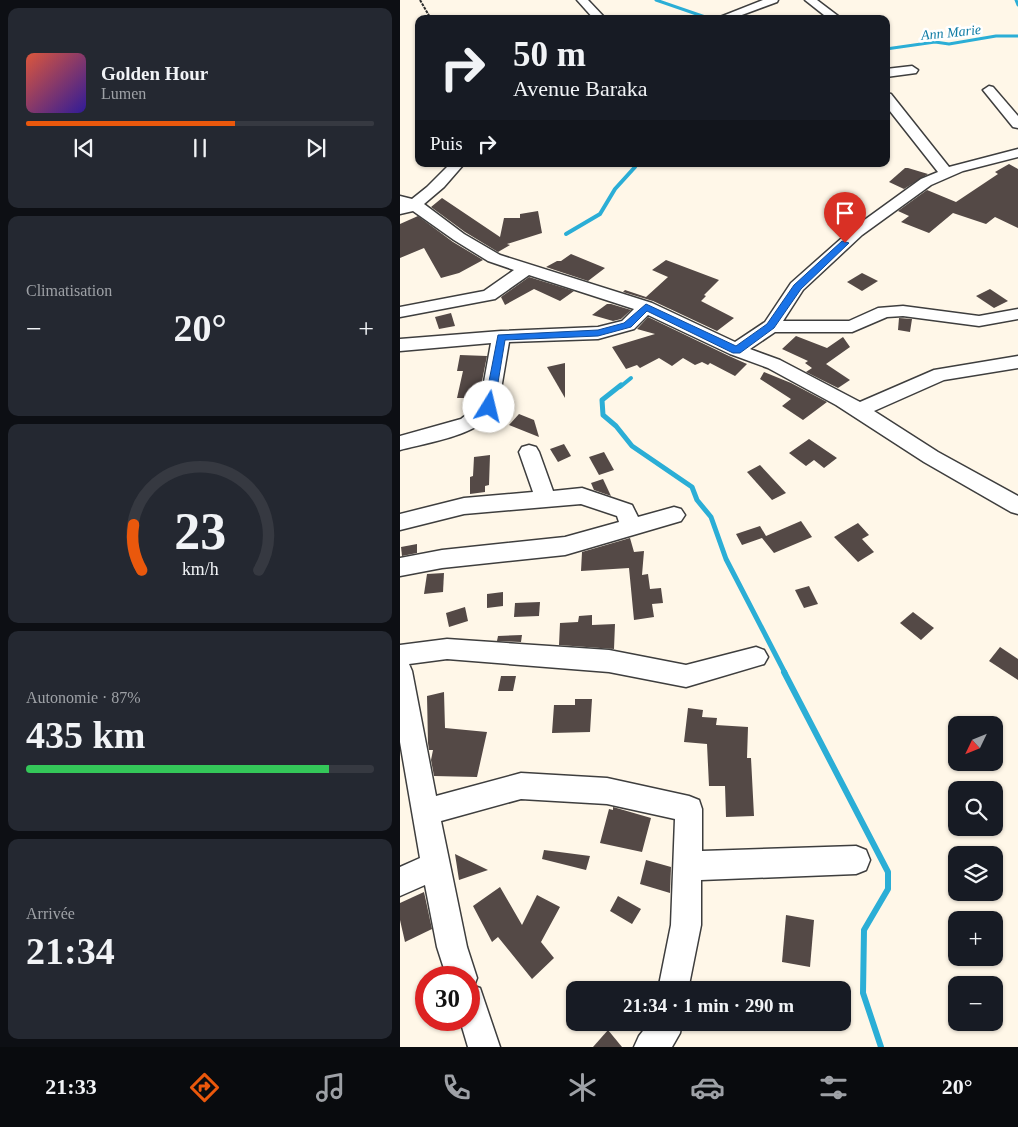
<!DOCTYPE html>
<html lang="fr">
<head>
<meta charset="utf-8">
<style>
	:root { --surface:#171b24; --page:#242831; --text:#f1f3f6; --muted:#9ea1a6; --line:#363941; --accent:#ea580c }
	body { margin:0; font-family:Georgia,serif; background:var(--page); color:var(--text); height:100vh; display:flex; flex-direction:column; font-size:19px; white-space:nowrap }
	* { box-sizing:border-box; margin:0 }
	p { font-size:16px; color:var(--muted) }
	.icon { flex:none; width:28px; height:28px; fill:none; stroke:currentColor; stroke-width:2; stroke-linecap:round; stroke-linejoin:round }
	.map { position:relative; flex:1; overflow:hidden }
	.sheet { display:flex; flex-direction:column; gap:8px; padding:8px; background:#0d0f14; width:400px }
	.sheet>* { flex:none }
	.guide { position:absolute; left:15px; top:15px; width:475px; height:152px; border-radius:10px; box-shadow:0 1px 4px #0004; background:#171b24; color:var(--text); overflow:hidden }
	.needle { width:32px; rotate:227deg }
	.fabs { position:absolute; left:548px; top:716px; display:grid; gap:10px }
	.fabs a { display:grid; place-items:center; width:55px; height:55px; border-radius:10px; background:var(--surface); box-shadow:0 1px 4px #0004; font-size:25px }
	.speed { position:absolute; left:15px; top:966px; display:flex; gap:10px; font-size:25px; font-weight:700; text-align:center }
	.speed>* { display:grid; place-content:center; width:65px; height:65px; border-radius:50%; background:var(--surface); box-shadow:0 1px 4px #0004; line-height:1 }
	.speed .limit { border:8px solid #d22; background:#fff; color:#111 }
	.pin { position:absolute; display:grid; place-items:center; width:42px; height:42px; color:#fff; margin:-51px -21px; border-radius:50% 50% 50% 0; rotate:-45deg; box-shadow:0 0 5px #0007 }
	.pin .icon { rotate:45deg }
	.me { position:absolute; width:55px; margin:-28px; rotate:9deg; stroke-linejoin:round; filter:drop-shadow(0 0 4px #0008) }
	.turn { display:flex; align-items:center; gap:18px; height:105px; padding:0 15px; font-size:22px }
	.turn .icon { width:65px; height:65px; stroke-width:2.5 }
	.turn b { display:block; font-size:35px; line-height:42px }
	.then { display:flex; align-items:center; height:48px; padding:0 15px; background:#0003; gap:10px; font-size:19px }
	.big { font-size:38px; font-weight:700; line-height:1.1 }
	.sheet .tile { flex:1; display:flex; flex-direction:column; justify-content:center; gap:8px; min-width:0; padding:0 18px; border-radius:10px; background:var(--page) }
	.sheet .dial { align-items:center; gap:0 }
	.dial svg { height:130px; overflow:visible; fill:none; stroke:var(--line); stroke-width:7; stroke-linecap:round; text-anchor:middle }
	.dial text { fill:var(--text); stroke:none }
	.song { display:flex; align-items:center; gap:15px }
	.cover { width:60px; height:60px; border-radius:8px; background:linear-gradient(135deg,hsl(10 70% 55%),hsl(250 70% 35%)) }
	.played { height:5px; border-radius:2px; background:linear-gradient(90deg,var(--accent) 60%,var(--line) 60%) }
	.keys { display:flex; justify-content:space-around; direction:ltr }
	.heat { display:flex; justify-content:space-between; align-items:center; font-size:28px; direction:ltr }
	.charge { height:8px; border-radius:4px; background:linear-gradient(90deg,#34c759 87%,var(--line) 0) }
	.trip { position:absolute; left:166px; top:981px; width:285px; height:50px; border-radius:10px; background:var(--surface); box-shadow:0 1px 4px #0004; font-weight:700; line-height:50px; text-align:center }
	.tab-bar { display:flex; height:80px; justify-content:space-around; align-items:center; background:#090b0e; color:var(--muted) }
	.tab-bar .icon { width:35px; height:35px }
	.tab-bar .current { color:var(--accent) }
	.tab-bar b { font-size:22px; color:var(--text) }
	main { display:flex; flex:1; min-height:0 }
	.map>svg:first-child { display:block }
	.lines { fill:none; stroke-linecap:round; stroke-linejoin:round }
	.stream-far3 { stroke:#2baed6; stroke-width:3 }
	.stream-far2 { stroke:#2baed6; stroke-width:4 }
	.stream-far1 { stroke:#2baed6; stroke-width:5 }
	.stream { stroke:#2baed6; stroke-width:6 }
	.building { fill:#544946 }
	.minor-casing { stroke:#3e3e3e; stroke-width:3 }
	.path { stroke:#2d2d2d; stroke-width:2; stroke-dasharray:3 1; stroke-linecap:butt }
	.minor { fill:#fff; fill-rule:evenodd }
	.route { fill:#1a73e8; stroke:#114b97 }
	.labels { text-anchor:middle; stroke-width:5; stroke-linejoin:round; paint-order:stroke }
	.far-water-label { font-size:14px; font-style:italic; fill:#0d7aa3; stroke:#fff }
</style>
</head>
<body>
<main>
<section class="sheet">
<div class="tile">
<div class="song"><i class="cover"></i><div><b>Golden Hour</b><p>Lumen</p></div></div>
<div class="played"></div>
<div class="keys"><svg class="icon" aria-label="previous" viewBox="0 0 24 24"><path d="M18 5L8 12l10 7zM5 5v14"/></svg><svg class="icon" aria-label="pause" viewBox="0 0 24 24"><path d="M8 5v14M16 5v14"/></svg><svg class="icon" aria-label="next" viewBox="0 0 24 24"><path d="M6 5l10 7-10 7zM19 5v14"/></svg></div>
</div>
<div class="tile"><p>Climatisation</p>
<div class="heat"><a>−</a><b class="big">20°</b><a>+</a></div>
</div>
<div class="tile dial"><svg viewBox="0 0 100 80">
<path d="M14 69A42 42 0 1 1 86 69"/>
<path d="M14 69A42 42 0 0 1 9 41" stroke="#ea580c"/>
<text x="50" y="56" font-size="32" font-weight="700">23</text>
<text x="50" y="72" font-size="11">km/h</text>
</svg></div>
<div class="tile"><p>Autonomie · 87%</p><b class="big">435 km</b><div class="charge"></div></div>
<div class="tile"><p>Arrivée</p><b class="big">21:34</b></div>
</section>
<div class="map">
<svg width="618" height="1047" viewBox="0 0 618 1047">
	<rect width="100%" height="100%" fill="#fff7e8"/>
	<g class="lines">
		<g class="stream-far3">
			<path d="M256,0L311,19"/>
			<path d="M616,0L618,5"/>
			<path d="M486,49L535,42L549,44L596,36H618"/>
			<path d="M234,168L237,164"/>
		</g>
		<g class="stream-far2">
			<path d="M166,234L200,214L215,189L235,167"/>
			<path d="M220,387L231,378"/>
		</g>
		<path class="stream-far1" d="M221,385L202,400L203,415L216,426L232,446L292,487L297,500L311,517L326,559L385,673"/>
		<path class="stream" d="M384,672L488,872V889L464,930L463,993L481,1047"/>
	</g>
	<g class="building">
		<path d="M609,164L618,169V228L595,217L586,224L553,213L529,233L501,222L509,216L498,211L527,190L556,202L598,174L595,172Z"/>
		<path d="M505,168H508L528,174L504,189L489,182Z"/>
		<path d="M42,198L100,237L104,218H120V214L138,211L142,233L107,244L110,245L98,252L65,232L31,207Z"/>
		<path d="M18,216L53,242L83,260L59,273L41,278L24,248L0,258V224Z"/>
		<path d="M171,254L205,268L188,281L146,267L157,261H161Z"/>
		<path d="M266,260L319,280L304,295L306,296L301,301L334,318L317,331L253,301L223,292L225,290L246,297L268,277L252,270Z"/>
		<path d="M462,273L478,281L462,291L447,282Z"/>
		<path d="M129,277L174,291L160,301L134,289L105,305L101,297Z"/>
		<path d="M590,289L608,301L594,308L576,296Z"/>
		<path d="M207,304H211L231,310L221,319L213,321L192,315Z"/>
		<path d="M51,313L55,326L39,329L35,317Z"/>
		<path d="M248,317L329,356L347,364L335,376L310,363L308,365L302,362L295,365L283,358L272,366L259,358L240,368L237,365L226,369L212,347L255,334L237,329Z"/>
		<path d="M499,318L512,319L510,332L498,330Z"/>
		<path d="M396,336L427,348L443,337L450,347L426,364L450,380L438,388L406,372L412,368L405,363L408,361L382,349Z"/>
		<path d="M60,355L87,356L81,386H79L76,398H57L63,371H57Z"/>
		<path d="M165,363V398L147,367Z"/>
		<path d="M364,372L391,383L427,402L403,420L382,406L391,399L360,379Z"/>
		<path d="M119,414L134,420L139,437L109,425Z"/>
		<path d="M409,439L437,458L424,468L414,460L406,466L389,453Z"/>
		<path d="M164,444L171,456L158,462L150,449Z"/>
		<path d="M204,452L214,470L199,475L189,457Z"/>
		<path d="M90,455L89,485L85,486V492L70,494V477L73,476L74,457Z"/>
		<path d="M360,465L386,493L372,500L347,472Z"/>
		<path d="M203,479L211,496L194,490L191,483Z"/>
		<path d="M401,521L412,537L374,553L362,538L342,545L336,534L360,526L366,536Z"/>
		<path d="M458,523L469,535L462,539L474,552L458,562L434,537Z"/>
		<path d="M230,538L234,552L244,551L242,575L248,574L250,589L261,588L263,603L252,604L254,617L234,620L229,568L181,571L182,552Z"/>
		<path d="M17,544V553L2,556L1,547Z"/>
		<path d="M44,573L43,592L24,594L27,574Z"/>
		<path d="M409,586L418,604L404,608L395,590Z"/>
		<path d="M103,592V606L87,608V594Z"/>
		<path d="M140,602L139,616L114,617L115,603Z"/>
		<path d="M65,607L68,621L49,627L46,613Z"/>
		<path d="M513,612L534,628L521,640L500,623Z"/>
		<path d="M192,615V625L215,624L214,649L159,645L160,623L178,622L179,616Z"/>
		<path d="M122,635L121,642L97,641L98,636Z"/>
		<path d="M600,647L618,659V680L589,661Z"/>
		<path d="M101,676H116L113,691H98Z"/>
		<path d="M44,692L45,728L87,732L77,777L34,776L31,760L33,750H29L28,743L27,696Z"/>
		<path d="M175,699H192L190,732L152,733L154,705H175Z"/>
		<path d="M288,708L303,710L302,717L317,718L316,725L348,727L347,758H351L354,816L326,817L325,786H309L307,744L284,742Z"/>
		<path d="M213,807L251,818L242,852L200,843L209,809L213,810Z"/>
		<path d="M144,850L190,856L186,870L142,859Z"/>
		<path d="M55,854L88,870L59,880Z"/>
		<path d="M246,860L271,867L270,893L240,884Z"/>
		<path d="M100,887L122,925L137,895L160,907L141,942L154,958L132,979L98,937L92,942L73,906Z"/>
		<path d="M24,892L32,929L5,942L0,920V903Z"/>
		<path d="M218,896L241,909L232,924L210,911Z"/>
		<path d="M386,915L414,920L410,967L382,962Z"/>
		<path d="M208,1030L222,1047H193Z"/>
	</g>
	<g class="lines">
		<defs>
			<g id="minor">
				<path d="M177,0H188L206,19H194Z"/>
				<path d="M363,0H378L377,2L331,19H315Z"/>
				<path d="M405,0H417L442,19H429Z"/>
				<path d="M512,66L518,70L516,73L486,77V69Z"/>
				<path d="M589,86L593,87L618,116V128L613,127L583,90Z"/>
				<path d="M486,93L491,94L549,167L618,149V157L563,171L531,185L462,235L403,290L383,321H449L478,308L503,306L579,316L618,309V319L579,326L503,316L487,317L452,332H375L350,349L380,360L460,402L534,370L618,356V368L544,380L474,411L538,452L618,496V514L611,512L524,462L436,405L368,368L330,354L248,315L234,329L198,339L109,342L98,407C82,435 30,442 0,450V436L61,419L80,404L91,343L0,351V339L101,331L198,327L222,321L234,309L129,275L95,299L0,317V307L84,291L114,270L88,261L54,240L13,211L0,214V196L12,199L27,187L50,164H64L44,187L24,204L64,234L100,255L252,303L335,342L365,322L391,283L452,229L521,179L538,172L486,106Z"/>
				<path d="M129,445L136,447L139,452L153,491L182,488L232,505L238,517L274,507L281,509L285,515L281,521L165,555L42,568L0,576V558L42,550L165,537L219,522L217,516L181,504L64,514L0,530V514L64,498L133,492L119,452L122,447Z"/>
				<path d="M47,639L209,650L286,665L356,647L364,650L368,657L364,664L286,687L209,672L47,659L9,664L12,671L36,796L121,773L207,778L289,796L299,800L302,809V851L456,846L466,850L470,860L466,870L456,874L301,880V925L288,990H258L271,925L275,819L207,804L121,799L41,821L67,947L77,978L74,986L80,988L100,1047H68L60,1020H69V978H47L37,947L25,885L0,896V867L20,858L0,742V645Z"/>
				<path d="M250,1022H282L280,1033L272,1047H234L239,1036Z"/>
			</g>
		</defs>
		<use href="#minor" class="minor-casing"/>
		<path class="path" d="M20,0L31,19"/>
		<use href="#minor" class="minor"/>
	</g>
	<path class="route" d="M442,241L449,243L401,289L374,328L340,353H333L247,311L231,327L198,336L105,340L94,407L89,410L84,407L98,335L198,330L224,323L246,304L336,346L367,324L394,285Z"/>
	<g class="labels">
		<g class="far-water-label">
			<text transform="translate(551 32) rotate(-6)" y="5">Ann Marie</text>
		</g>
	</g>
</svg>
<div class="fabs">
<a><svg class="needle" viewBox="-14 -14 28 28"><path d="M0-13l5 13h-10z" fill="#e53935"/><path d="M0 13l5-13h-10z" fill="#9ea1a6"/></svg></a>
<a><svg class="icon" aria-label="search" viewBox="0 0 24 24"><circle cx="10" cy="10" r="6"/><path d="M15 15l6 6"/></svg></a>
<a><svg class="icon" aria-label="layers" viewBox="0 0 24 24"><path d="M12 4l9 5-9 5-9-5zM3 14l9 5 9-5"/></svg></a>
<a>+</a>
<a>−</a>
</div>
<div class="speed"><div class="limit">30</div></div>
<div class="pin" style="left:445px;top:243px;background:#d93025"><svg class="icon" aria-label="arrive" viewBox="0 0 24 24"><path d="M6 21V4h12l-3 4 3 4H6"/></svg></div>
<svg class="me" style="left:89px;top:407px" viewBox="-20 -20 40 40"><circle r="19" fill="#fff"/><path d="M0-13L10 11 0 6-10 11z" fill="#1a73e8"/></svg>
<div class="trip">21:34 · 1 min · 290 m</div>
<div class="guide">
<div class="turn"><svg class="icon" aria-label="right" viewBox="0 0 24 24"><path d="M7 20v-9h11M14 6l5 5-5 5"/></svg><div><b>50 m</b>Avenue Baraka</div></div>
<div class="then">Puis<svg class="icon" aria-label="right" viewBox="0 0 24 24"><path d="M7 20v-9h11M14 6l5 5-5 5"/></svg></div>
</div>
</div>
</main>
<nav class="tab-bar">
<b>21:33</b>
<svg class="icon current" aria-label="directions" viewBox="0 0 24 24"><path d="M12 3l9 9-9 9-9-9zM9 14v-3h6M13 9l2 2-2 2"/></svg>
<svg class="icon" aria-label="music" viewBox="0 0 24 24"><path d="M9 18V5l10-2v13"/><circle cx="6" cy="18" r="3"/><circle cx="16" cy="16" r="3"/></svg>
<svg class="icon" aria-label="phone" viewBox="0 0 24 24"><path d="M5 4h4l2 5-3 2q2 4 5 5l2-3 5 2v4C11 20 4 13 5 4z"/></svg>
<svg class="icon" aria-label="climate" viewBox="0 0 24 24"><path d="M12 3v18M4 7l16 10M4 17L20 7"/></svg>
<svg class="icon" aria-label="car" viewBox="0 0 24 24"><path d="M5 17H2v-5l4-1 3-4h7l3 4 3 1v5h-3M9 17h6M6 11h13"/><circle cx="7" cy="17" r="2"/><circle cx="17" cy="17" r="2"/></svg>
<svg class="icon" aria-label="filters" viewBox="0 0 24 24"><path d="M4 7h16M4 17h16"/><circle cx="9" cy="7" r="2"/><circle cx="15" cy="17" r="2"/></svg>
<b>20°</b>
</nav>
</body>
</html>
